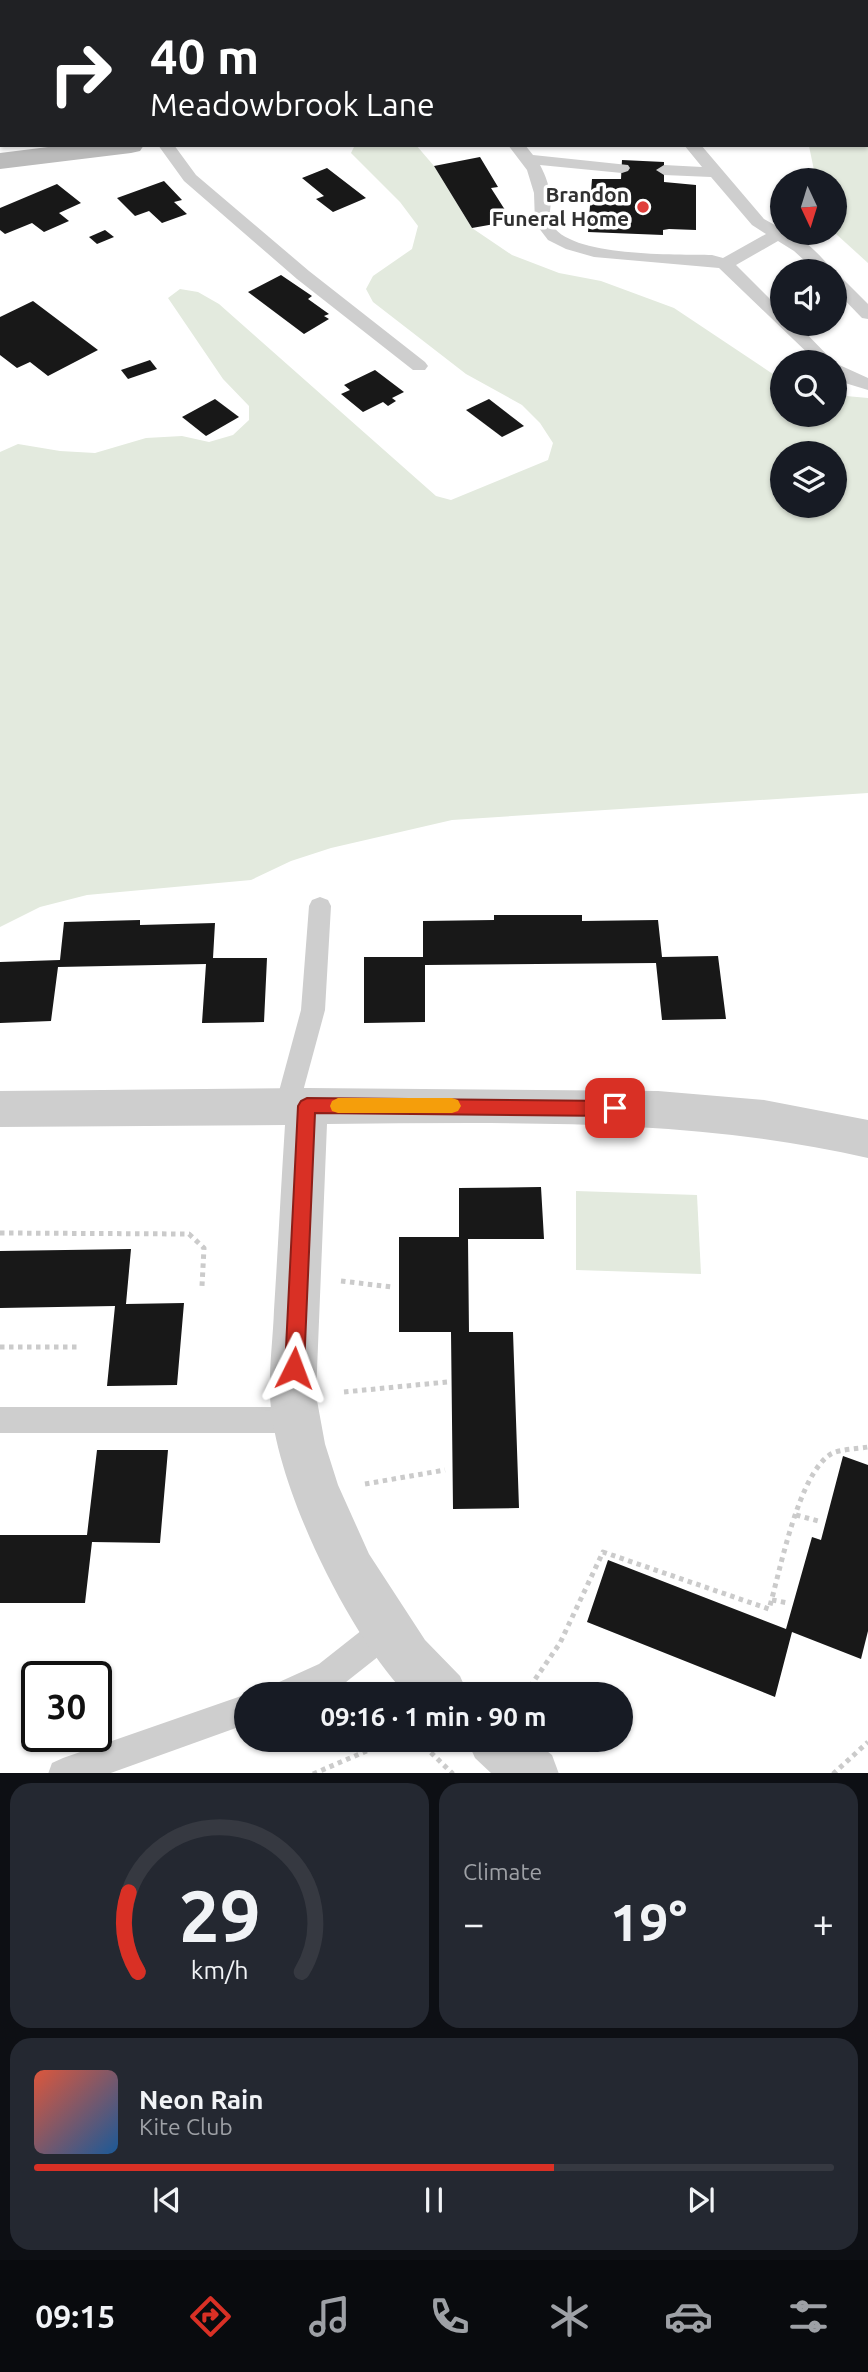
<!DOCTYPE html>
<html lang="en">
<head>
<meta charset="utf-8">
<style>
	:root { --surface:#171b24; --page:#242831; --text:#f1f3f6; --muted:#9ea1a6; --line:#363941; --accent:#d93025 }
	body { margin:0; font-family:Ubuntu,sans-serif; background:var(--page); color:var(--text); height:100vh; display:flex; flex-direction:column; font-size:26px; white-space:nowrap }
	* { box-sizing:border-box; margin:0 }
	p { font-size:23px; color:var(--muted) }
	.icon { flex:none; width:38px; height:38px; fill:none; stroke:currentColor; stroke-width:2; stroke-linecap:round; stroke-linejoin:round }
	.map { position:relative; height:1773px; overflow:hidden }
	.side { display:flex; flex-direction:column; gap:10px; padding:10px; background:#0d0f14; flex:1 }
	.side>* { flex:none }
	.top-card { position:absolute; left:0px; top:0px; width:868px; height:147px; box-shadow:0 2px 5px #0004; background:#202124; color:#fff; overflow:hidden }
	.needle { width:46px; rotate:176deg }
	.buttons { position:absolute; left:770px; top:168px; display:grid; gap:14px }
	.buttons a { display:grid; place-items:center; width:77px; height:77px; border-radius:50%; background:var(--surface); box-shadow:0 2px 5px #0004; font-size:35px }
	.speed { position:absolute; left:21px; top:1661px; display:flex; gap:14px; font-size:35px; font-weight:700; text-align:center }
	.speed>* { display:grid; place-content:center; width:91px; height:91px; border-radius:50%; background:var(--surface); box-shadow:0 2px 5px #0004; line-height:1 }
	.speed .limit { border:4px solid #111; border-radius:10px; background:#fff; color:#111 }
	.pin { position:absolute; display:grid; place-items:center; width:60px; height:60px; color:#fff; margin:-30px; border-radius:14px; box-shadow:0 4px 10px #0006 }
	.me { position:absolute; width:77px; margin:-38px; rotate:3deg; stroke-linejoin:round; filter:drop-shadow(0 0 5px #0008) }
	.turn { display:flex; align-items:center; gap:24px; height:147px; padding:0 35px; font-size:32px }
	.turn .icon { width:91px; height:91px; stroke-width:2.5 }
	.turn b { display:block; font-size:49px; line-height:60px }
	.big { font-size:52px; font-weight:700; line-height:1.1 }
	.side .tile { flex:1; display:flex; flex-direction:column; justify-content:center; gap:10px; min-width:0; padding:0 24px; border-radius:21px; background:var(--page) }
	.side .dial { align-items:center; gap:0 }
	.dial svg { height:182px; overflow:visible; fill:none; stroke:var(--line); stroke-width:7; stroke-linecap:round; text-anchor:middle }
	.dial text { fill:var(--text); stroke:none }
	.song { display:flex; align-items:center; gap:21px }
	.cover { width:84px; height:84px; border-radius:10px; background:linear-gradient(135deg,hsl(10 70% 55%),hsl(210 70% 35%)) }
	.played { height:7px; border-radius:4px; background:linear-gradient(90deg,var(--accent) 65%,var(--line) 65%) }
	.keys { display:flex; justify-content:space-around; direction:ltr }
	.heat { display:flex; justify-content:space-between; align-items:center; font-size:38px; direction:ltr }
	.side .tiles { flex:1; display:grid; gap:10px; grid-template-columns:1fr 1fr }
	.tile:last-child { grid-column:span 2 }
	.trip { position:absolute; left:234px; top:1682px; width:399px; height:70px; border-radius:35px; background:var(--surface); box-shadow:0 2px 5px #0004; font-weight:700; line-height:70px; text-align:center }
	.tab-bar { display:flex; height:112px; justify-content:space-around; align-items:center; background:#090b0e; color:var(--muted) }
	.tab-bar .icon { width:49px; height:49px }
	.tab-bar .current { color:var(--accent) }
	.tab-bar b { font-size:32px; color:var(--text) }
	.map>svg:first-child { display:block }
	.green { fill:#e3eade; fill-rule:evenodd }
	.building { fill:#181818 }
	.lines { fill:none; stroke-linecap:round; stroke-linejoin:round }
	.path { stroke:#cbcbcb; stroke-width:5; stroke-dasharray:4.5 4.5; stroke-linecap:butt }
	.lane { fill:#cecece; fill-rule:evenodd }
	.street { fill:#cecece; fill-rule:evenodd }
	.secondary { fill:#bbb; fill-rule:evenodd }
	.route { fill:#d93025; stroke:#8d1f18; stroke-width:2 }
	.slow { fill:#f59e0b }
	.poi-dot { fill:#e03f3c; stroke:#fff; stroke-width:2.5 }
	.labels { text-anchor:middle; stroke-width:7; stroke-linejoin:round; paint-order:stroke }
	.far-poi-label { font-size:21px; font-weight:bold; fill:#313131; stroke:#fff; text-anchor:end }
</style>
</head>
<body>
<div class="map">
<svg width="868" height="1774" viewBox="0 0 868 1774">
	<rect width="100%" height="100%" fill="#fff"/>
	<g class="green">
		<path d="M866,119H868V263L835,233V180H816L809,146L866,145Z"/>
		<path d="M355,145H416L434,166L472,228L512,255L559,273L601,281L674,308L782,380V415H835V395L868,398V793L452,820L331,848L291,861L251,880L87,895L40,907L0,927V452L18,444L60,451L95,453L146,438L182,436L209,442L233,435L249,420V406L223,379L168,298L180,289L198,292L219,304L436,496L451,500L548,460L553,443L540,423L522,405L466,374L373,302L366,289L373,276L412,249L418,226L400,202L351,153ZM782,453H835V506H782Z"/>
		<path d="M576,1191L697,1195L701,1274L576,1270Z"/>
	</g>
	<g class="building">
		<path d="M480,157L498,187L491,188L512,221L472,228L434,166Z"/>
		<path d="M622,160L664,162V182L696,185V230L669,229L663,230V235L588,232L592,179H621Z"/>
		<path d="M327,168L366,198L333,212L316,199L324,196L302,178Z"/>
		<path d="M164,181L182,200L174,202L187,214L162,223L149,211L135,216L117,198Z"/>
		<path d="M57,184L81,203L59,213L69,221L44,232L32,223L5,234L0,230V208Z"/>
		<path d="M105,230L114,237L97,244L89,237Z"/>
		<path d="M281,275L312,296L308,299L329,314L324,316L329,319L304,334L248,292Z"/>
		<path d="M33,301L98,350L48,376L30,362L17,368L0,355V317Z"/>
		<path d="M150,360L157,369L128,379L121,370Z"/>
		<path d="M375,370L404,392L392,398L396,401L388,406L383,402L363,412L341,394L350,390L344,385Z"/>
		<path d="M215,399L239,417L206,436L182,417Z"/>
		<path d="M489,399L524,426L502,437L466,410Z"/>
		<path d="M494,915H582V921L658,920L662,957L718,956L726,1019L662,1020L656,963L425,965V1022L364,1023V957H423V921L494,920Z"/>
		<path d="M140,920V925L215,923L213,958H267L264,1022L202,1023L206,964L58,967L51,1021L0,1023V962L60,960L64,922Z"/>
		<path d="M541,1187L544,1239H468L469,1332H513L519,1508L453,1509L451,1332H399V1237H459V1188Z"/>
		<path d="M131,1249L126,1304L184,1303L177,1385L107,1386L115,1306L0,1308V1251Z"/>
		<path d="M97,1450H168L160,1543L92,1542L85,1603H0V1535H87Z"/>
		<path d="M843,1456L868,1465V1631L861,1659L792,1632L775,1697L587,1622L608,1560L786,1629L812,1537L821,1540Z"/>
	</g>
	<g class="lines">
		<g class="path">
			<path d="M0,1233L189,1234L204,1248L202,1286"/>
			<path d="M341,1281L392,1287"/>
			<path d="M0,1347H80"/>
			<path d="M344,1392L447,1382"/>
			<path d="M365,1484L445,1470"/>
			<path d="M796,1515L822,1522"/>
			<path d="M772,1600L788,1603"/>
			<path d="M525,1694L560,1643L603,1552L769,1609C780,1572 798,1474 831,1454C840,1449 857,1449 868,1447"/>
			<path d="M418,1740L453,1774"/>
			<path d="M313,1774L392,1740"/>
			<path d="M833,1774L868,1742"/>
		</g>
		<g class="lane">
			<path d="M673,0H689L690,2H674Z"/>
			<rect x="735" y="0" width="14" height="2"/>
			<path d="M158,145H174L196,175L309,271L425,362L428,366L425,370H413L297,279L184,181Z"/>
			<path d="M508,145H525L533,155L628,165L630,168L628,171L622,173L540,165C546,176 550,188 551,201C551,208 548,216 551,223C568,258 678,254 712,255L723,258L766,234L752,225L711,177L664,175L656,170L664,165L702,167L684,145H701L764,219L782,229V233C801,233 822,257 833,271H816L794,251L778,241L736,265L782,311V324H797L835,363L868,378V390L845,383L835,376V362H817L719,268L594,257L566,249L548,240L535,223L534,193L527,170Z"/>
			<path d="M835,276L841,277L868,304V319L862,318L835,290Z"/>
			<path d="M320,897L328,900L331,906L325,1010L299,1106L296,1114L287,1117L278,1114L275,1106L301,1010L309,906L312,900Z"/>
			<path d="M0,1407H296L306,1411L310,1420L306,1429L296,1433H0Z"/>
			<path d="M387,1615L398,1619L402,1630L398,1641L341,1686L322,1694H273L277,1683L319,1664L376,1619Z"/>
			<path d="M247,1694V1724L108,1774H48L52,1763L63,1758Z"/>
		</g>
		<g class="street">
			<path d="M68,0H93L94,2H69Z"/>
			<path d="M203,0H231L202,2Z"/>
			<rect x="866" y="14" width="2" height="14"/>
			<path d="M307,1088L658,1091L764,1100L868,1120V1158C690,1117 508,1123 327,1124L316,1395L325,1444L338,1485L369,1554L425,1640L460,1676L468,1694H406C347,1632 273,1481 270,1395C269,1367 273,1338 274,1310C278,1248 281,1186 285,1125L0,1127V1091Z"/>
			<path d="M467,1740H533L552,1755L559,1774H492L475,1758Z"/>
		</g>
		<g class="secondary">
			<path d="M792,0H818L819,2H793Z"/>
			<rect x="866" y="29" width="2" height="14"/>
			<path d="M64,145H144L140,151L131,153L0,169V153Z"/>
		</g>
	</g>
	<path class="route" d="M307,1098L615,1101L621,1103L624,1108L621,1113L615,1116L315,1113L304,1368L301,1374L294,1377L287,1374L285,1368L298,1106L301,1101Z"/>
	<path class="slow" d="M338,1098H452L458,1100L461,1106L458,1111L452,1113H338L332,1111L330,1106L332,1101Z"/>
	<circle class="poi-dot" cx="643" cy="207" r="7"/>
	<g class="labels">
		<g class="far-poi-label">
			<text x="629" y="202">Brandon<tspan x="629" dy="24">Funeral Home</tspan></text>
		</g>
	</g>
</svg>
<div class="buttons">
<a><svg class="needle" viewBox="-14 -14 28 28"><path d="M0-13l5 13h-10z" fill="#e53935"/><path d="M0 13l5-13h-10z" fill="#9ea1a6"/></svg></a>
<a><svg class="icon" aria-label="sound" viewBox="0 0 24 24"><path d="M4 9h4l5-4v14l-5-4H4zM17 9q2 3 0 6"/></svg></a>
<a><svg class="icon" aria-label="search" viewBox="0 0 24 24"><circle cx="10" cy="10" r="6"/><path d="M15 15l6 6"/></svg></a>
<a><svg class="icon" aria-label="layers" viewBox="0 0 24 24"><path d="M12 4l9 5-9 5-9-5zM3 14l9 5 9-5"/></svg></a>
</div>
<div class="speed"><div class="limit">30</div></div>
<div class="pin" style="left:615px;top:1108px;background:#d93025"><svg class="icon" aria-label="arrive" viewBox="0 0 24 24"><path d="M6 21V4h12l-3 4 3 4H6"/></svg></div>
<svg class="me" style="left:294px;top:1368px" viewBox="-20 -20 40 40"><path d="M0-17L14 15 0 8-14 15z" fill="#d93025" stroke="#fff" stroke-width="4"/></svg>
<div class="trip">09:16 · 1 min · 90 m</div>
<div class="top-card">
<div class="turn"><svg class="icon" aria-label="right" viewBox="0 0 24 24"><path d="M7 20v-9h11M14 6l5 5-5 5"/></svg><div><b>40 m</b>Meadowbrook Lane</div></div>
</div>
</div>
<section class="side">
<div class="tiles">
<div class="tile dial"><svg viewBox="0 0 100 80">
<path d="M14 69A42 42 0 1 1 86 69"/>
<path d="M14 69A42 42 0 0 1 10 34" stroke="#d93025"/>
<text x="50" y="56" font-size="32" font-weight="700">29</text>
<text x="50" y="72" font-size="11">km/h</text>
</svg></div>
<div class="tile"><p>Climate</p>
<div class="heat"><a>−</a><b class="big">19°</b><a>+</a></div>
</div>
<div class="tile">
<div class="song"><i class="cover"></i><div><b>Neon Rain</b><p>Kite Club</p></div></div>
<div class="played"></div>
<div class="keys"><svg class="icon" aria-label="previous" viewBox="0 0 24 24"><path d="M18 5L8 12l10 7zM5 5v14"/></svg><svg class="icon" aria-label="pause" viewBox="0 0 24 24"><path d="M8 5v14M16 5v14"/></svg><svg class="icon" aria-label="next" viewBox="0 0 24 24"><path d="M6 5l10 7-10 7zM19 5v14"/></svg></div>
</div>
</div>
</section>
<nav class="tab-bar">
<b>09:15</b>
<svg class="icon current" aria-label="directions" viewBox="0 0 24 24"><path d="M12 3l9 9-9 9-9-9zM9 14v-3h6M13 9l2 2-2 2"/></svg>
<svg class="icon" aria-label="music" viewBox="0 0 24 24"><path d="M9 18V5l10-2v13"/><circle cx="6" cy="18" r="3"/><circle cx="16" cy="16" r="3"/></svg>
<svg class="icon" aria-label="phone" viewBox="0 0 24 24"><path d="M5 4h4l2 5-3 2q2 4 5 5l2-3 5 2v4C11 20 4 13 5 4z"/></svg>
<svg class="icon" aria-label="climate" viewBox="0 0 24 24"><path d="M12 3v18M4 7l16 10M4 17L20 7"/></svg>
<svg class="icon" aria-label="car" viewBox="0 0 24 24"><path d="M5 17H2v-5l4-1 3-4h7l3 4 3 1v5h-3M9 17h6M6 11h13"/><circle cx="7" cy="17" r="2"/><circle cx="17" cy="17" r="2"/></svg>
<svg class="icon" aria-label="filters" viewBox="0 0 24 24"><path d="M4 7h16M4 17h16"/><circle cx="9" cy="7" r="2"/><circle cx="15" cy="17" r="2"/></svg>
</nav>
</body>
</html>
